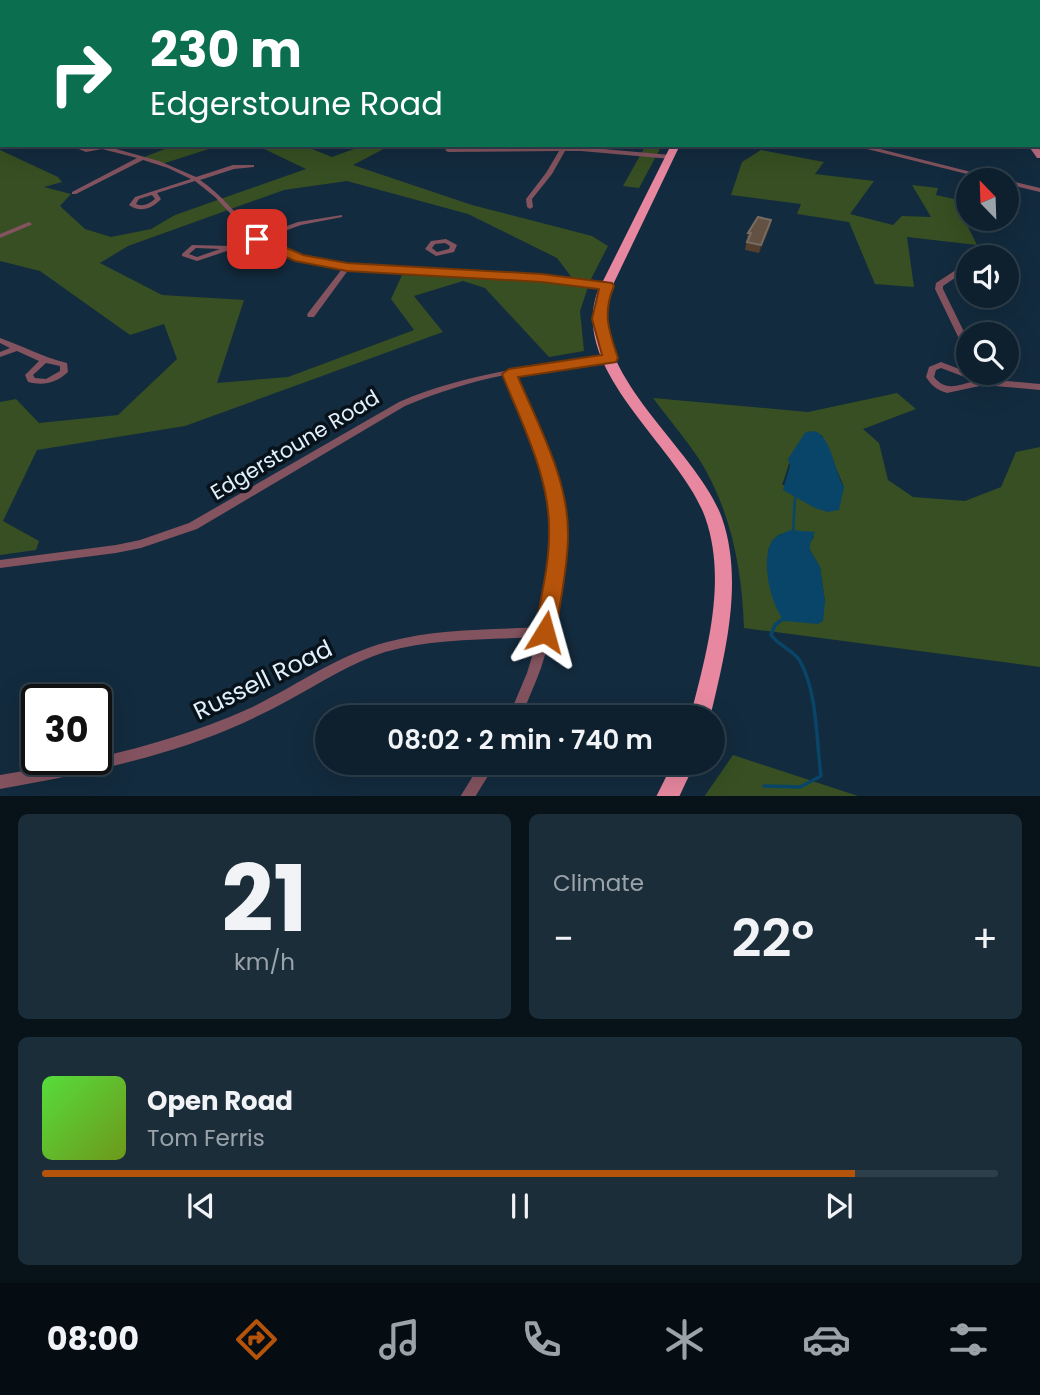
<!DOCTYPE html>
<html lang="en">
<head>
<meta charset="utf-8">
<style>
	:root { --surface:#0e202e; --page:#1c2d3a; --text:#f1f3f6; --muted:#9ba3aa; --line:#2e3e4a; --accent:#b45309 }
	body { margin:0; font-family:Poppins,sans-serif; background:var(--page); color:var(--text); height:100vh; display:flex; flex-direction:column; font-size:26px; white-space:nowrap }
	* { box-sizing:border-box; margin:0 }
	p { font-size:23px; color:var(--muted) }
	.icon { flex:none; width:38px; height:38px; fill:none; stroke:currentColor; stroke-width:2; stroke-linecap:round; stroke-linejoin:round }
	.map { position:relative; height:796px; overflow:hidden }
	.sheet { display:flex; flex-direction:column; gap:18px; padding:18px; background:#081219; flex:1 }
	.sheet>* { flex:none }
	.top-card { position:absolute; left:0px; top:0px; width:1041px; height:147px; box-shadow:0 7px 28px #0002,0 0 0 2px var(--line); background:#0b6e4f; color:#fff; overflow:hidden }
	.needle { width:46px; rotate:337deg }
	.tools { position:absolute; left:956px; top:168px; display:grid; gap:14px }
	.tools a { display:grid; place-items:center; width:63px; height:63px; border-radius:50%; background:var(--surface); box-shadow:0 7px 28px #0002,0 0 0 2px var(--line); font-size:35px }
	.speed { position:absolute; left:21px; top:684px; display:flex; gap:14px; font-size:35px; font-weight:700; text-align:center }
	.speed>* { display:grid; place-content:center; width:91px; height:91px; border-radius:50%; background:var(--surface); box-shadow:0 7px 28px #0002,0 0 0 2px var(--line); line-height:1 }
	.speed .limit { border:4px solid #111; border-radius:10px; background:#fff; color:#111 }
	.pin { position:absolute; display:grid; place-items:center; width:60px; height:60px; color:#fff; margin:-30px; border-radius:14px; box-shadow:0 4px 10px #0006 }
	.me { position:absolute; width:77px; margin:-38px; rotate:8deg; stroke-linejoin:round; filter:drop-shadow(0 0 5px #0008) }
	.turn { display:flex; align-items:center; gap:24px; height:147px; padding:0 35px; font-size:32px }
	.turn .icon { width:91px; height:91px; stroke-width:2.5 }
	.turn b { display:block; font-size:49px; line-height:60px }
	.big { font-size:52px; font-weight:600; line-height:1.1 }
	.sheet .tile { flex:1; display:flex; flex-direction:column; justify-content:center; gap:10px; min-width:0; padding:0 24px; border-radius:10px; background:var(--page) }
	.sheet .dial { align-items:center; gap:0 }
	.dial b { font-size:91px; line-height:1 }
	.song { display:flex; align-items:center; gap:21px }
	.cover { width:84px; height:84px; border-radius:10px; background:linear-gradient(135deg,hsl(110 70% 55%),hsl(80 70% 35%)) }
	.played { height:7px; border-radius:4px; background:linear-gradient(90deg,var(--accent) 85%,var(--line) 85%) }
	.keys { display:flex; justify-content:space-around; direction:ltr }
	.heat { display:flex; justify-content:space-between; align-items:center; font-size:38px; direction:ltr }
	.sheet .tiles { flex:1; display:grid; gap:18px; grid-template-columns:1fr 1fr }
	.tile:last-child { grid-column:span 2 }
	.trip { position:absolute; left:315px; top:705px; width:410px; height:70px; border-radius:35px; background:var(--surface); box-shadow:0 7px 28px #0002,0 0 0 2px var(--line); font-weight:600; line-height:70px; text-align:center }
	.tab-bar { display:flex; height:112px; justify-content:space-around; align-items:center; background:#060d12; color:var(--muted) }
	.tab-bar .icon { width:49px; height:49px }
	.tab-bar .selected { color:var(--accent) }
	.tab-bar b { font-size:32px; color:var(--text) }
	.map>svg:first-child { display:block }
	.green { fill:#374f22; fill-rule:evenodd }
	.water { fill:#094569 }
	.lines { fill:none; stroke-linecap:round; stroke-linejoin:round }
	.stream-far1 { stroke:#094569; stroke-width:2.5 }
	.stream { stroke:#094569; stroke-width:3.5 }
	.minor { fill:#83535f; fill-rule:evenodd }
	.tertiary { fill:#83535f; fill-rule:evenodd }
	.secondary { fill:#b56a7d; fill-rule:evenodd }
	.trunk { fill:#e788a0; fill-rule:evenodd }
	.wall { fill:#543f2e }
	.shaded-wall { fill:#332f2b }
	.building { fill:#635244; stroke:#776b61; stroke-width:2 }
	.route { fill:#b45309; stroke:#753606; stroke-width:2 }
	.labels { text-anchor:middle; stroke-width:7; stroke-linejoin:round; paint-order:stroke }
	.street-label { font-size:21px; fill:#e2f0fd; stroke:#08121b }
	.near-street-label { font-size:24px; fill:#e2f0fd; stroke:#08121b }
</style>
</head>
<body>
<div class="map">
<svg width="1040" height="797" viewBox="0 0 1040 797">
	<rect width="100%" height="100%" fill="#132b3e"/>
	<g class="green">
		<path d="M175,145H221L162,164L142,158Z"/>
		<path d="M256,145H302L332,157L365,145H391L353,165L472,205L592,236L608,246L590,281L580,311L584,351L549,357L485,288L463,281L414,296L443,332L185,426L37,450L3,521L39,541L36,550L0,555V402L16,399L39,423L118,415L177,359L164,324L130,335L40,271L0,261V150L58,177L62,182L44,187L71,194L60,206L85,229L111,237L151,229L175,215L306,169ZM347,181L468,214L557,258L576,283L402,275L391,299L414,330L288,377L217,383L244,300L162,295L100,263L128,246L284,190Z"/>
		<path d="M646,145H662L639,188L623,186Z"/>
		<path d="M761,150L824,162L815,174L874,181L850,214L893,225L902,216L931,217L912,185L938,188L936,195L954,199L977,245L907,237L914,287L875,284L849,222L797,214L801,204L731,195L742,162Z"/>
		<path d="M897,393L916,409L863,429L879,443L888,480L913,497L965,501L1001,487L1016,452L1040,447V667L744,628C742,569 731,510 699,459C685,438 668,418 653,398L808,412ZM822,435L844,487L782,485C796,450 783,452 822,435ZM780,534L814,536L810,543V550L820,567L825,602L768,550L773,540Z"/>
		<path d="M733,755L858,796L704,797Z"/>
	</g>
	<g class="water">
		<path d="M810,431L817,432C833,442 834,471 844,487L839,510L828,512L815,508L783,490L790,466L788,459L805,433Z"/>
		<path d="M791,530L815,532L810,543V550L820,567L825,602L823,621L818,624L784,621C771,604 760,561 772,541C777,535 783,533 791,530Z"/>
	</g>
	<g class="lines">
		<path class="stream-far1" d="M793,533L795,498"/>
		<path class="stream" d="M764,786L800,787L821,776C816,740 818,694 800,661C793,650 779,646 771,635L775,625L784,618"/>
		<g class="minor">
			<path d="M1,0L6,2H2L0,1Z"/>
			<path d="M555,0H559L557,2H553Z"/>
			<path d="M680,0H684L682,2H678Z"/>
			<path d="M69,145H78L86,148L109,145V147L159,161L196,177L233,165H254V167L234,169L200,180C223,195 238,218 259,236L298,222L342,215V217L301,225L263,239C318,273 389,268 452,271C504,274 555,277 607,284L611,286L607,288L517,279L349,269L314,317H308L307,315L308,313L342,269C312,265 283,257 257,241L197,261L182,256V254L192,245L230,246L253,238L215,197L195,181L157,193L161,199C152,209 140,213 129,205L135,197L191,179L168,168L143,160L76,194H72V192L137,158L102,149L86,152ZM152,195L155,199C149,204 143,207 136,204L139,199ZM196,248L220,249L197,257L189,254Z"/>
			<path d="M564,145L567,147H581L671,155L674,157L671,159L581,151H565L552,174L532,199L533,207L530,209L527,207L526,199L546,173L559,151L448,152L445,150L448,148L561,147Z"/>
			<path d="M29,222L32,224L31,225L0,238V234Z"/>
			<path d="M446,239L457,245L454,252L436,256L425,249L431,241ZM445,243L450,246L449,249L437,252L432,248L435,244Z"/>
			<path d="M965,264H968V269L943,286V289L968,340V351L964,349L935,289L936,283Z"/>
			<path d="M0,338C23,346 42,357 67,363L68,372C56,383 44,386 28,382L25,375L39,361L17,351L0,357V352L10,348L0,343ZM46,363L60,366V371L46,379L35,378L33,375Z"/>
			<path d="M610,356H613L614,358L613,360L513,374C530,411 549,449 558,488C571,545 559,614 541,668C535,685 527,701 521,718H508L527,673L538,637C487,640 434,638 385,652C351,663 320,683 289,700C269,711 248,721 227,730C154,760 77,775 0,789V775L88,760H96V758C148,746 199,731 248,709C295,687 337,655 387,642C437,628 490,630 541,627C550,589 556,548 551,509C546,462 524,418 505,375C470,382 438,392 405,406L197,529L141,548L116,553L0,568V560L116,545L140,540L189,523L399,402C467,373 537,365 610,356Z"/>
			<path d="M941,362L985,379L1040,384V390L984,385L947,393C937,390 932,386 926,377L929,367ZM941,368L975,381C958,385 946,392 934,377L936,370Z"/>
			<path d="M481,763H496L475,797H460Z"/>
		</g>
		<g class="tertiary">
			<rect x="0" y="70" width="2" height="4"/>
			<path d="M851,145H864L1003,180H991Z"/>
			<path d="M1004,180H1006L1040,188V192L1006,184V180Z"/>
		</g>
		<g class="secondary">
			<path d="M918,0H924L925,2H919Z"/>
			<path d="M1028,145H1036L1040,150V158H1037Z"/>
		</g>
		<g class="trunk">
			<path d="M740,0L739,2H732L733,0Z"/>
			<path d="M671,145H680L609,293C584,373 697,448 722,518C744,582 725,654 710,718H690C706,655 728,581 705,517C680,448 570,372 597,293Z"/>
			<path d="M673,763H695L679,797H656Z"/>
		</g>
	</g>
	<path class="wall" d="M770,227L759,253L745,250L748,233Z"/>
	<path class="shaded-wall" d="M771,220L770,227L759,253L761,245Z"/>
	<g class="building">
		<path d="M773,0H789L787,2H771Z"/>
		<path d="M758,217L771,220L761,245L747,242L751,233H748Z"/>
	</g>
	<path class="route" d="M257,235L303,255L347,263L542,274L612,283L614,286C602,314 609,331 618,358L616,362L518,377C539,427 569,480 568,536C568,567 560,600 556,632L553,638L545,641L538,638L535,632C540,600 549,567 549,535C551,479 522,424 502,374L509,369L602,355L592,319L599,289L542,282L347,271L295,261L253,242L251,239Z"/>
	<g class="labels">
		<g class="street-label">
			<text transform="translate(295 445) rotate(-31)" y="7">Edgerstoune Road</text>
		</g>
		<g class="near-street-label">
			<text transform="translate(263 680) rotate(-26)" y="8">Russell Road</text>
		</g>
	</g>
</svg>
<div class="tools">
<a><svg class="needle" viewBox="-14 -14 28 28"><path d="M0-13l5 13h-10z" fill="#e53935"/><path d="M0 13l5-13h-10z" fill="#9ba3aa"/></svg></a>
<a><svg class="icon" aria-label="sound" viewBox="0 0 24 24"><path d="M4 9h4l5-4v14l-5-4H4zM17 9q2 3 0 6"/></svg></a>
<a><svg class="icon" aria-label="search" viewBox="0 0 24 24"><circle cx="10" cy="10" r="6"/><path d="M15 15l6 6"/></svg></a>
</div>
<div class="speed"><div class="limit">30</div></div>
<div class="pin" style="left:257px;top:239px;background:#d93025"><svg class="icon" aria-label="arrive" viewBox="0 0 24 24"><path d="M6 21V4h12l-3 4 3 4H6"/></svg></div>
<svg class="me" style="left:545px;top:632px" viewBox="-20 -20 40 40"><path d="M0-17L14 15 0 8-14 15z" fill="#b45309" stroke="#fff" stroke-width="4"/></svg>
<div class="trip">08:02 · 2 min · 740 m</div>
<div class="top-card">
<div class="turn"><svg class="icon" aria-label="right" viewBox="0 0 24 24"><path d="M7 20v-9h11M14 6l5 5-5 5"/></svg><div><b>230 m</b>Edgerstoune Road</div></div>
</div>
</div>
<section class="sheet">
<div class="tiles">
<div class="tile dial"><b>21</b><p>km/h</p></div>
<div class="tile"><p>Climate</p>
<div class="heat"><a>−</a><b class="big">22°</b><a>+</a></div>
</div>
<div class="tile">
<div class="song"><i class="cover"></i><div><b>Open Road</b><p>Tom Ferris</p></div></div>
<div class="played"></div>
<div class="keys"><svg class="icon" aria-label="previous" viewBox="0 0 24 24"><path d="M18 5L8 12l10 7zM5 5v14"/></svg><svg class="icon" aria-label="pause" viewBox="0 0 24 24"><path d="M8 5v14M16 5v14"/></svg><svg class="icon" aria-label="next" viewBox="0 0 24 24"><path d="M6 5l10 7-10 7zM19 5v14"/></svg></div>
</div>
</div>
</section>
<nav class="tab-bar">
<b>08:00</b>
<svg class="icon selected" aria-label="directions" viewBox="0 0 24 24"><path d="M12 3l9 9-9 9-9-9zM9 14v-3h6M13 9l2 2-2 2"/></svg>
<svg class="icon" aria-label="music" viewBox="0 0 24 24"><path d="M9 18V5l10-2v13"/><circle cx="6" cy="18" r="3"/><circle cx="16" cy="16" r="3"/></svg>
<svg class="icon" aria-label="phone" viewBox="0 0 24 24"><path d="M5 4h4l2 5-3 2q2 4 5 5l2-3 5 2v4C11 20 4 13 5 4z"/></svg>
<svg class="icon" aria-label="climate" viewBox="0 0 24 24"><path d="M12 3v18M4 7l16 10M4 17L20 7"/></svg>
<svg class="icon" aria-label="car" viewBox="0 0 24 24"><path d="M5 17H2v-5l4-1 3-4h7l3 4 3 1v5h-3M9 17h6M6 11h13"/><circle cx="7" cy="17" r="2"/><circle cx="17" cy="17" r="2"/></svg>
<svg class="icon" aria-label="filters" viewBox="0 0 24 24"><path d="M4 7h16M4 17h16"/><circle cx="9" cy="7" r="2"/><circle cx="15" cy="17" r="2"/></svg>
</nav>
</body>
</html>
